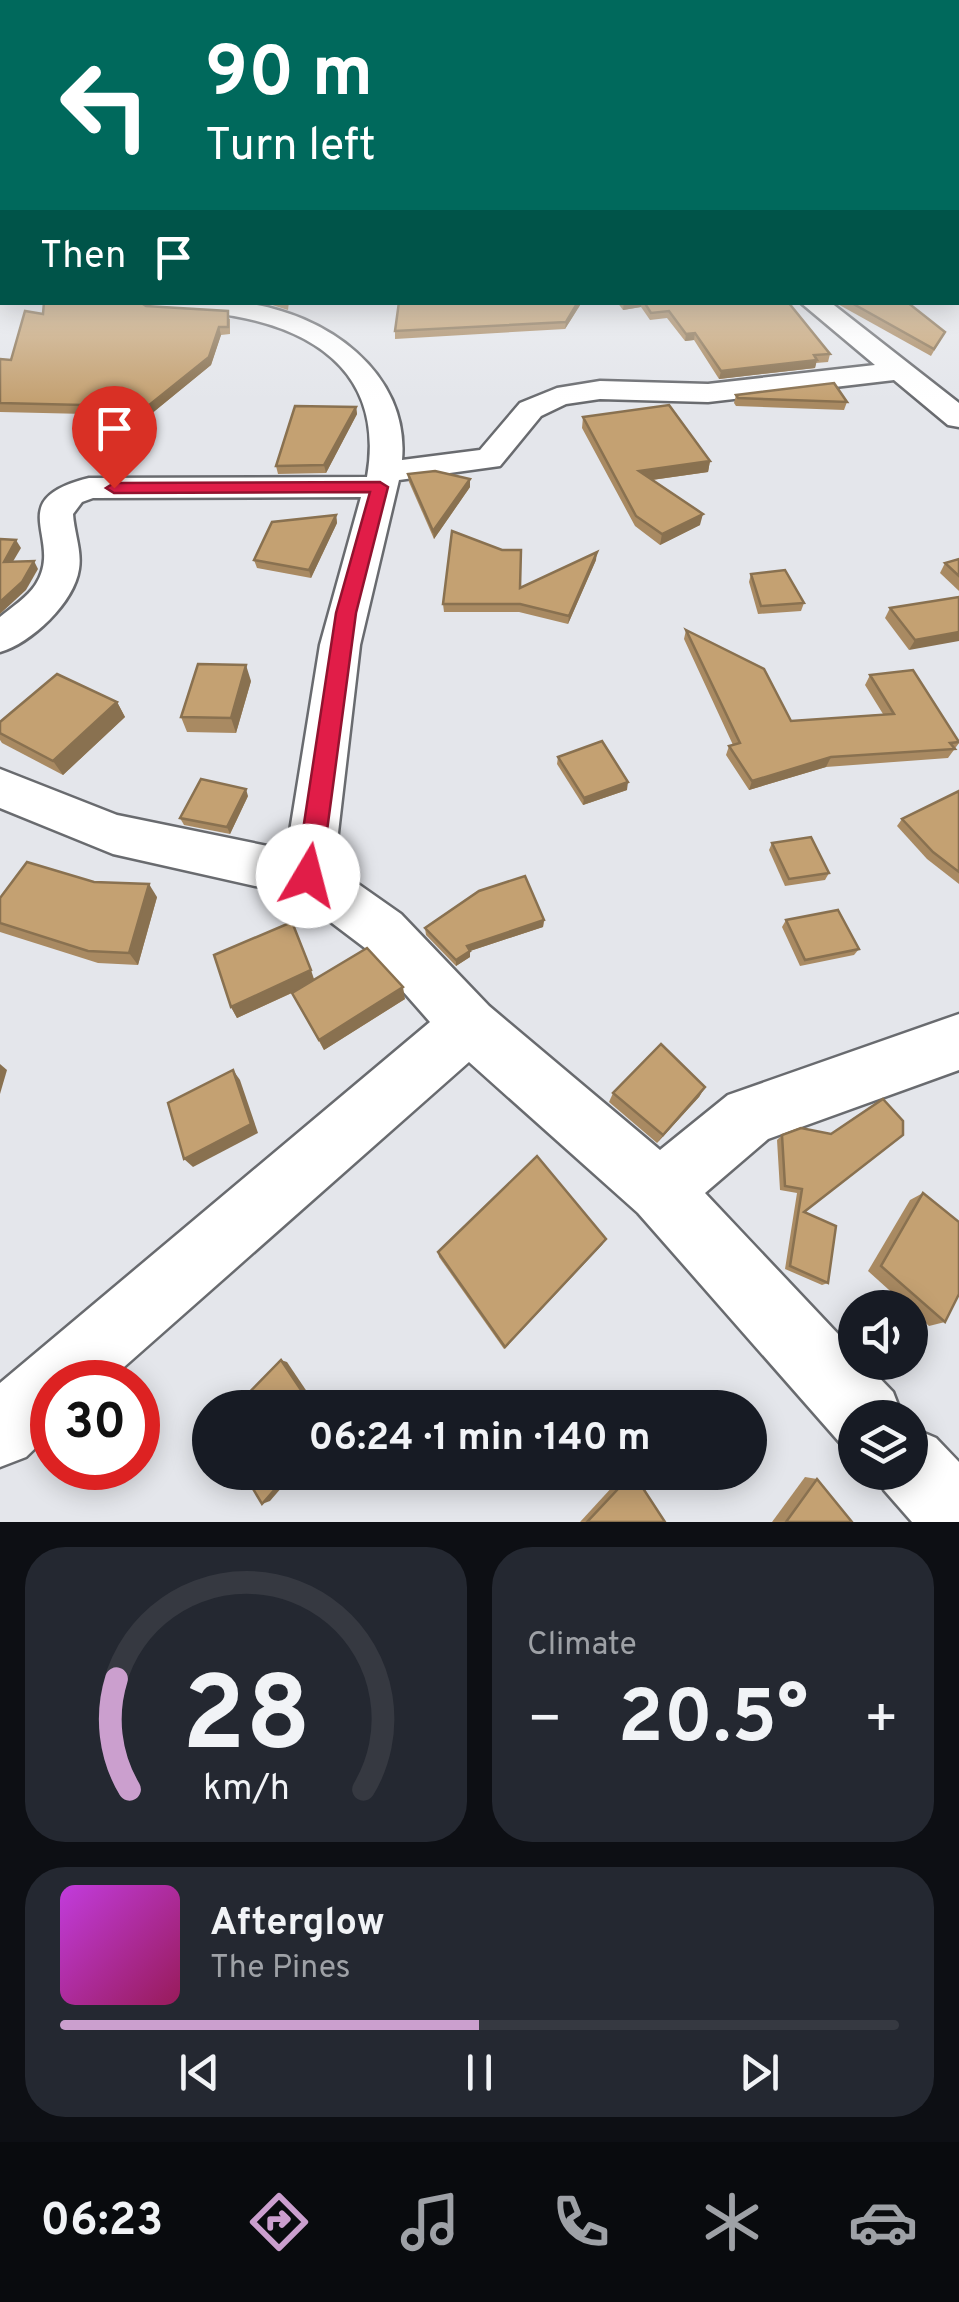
<!DOCTYPE html>
<html lang="en">
<head>
<meta charset="utf-8">
<style>
	:root { --surface:#171b24; --page:#242831; --text:#f1f3f6; --muted:#9ea1a6; --line:#363941; --accent:#cb9fce }
	body { margin:0; font-family:Overpass,sans-serif; background:var(--page); color:var(--text); height:100vh; display:flex; flex-direction:column; font-size:38px; white-space:nowrap }
	* { box-sizing:border-box; margin:0 }
	p { font-size:32px; color:var(--muted) }
	.icon { flex:none; width:55px; height:55px; fill:none; stroke:currentColor; stroke-width:2; stroke-linecap:round; stroke-linejoin:round }
	.map { position:relative; height:1522px; overflow:hidden }
	.side { display:flex; flex-direction:column; gap:25px; padding:25px; background:#0d0f14; flex:1 }
	.side>* { flex:none }
	.guide { position:absolute; left:0px; top:0px; width:960px; height:305px; box-shadow:0 5px 25px #0003; background:#00695c; color:#fff; overflow:hidden }
	.fabs { position:absolute; left:838px; top:1290px; display:grid; gap:20px }
	.fabs a { display:grid; place-items:center; width:90px; height:90px; border-radius:50%; background:var(--surface); box-shadow:0 5px 25px #0003; font-size:50px }
	.speed { position:absolute; left:30px; top:1360px; display:flex; gap:20px; font-size:50px; font-weight:700; text-align:center }
	.speed>* { display:grid; place-content:center; width:130px; height:130px; border-radius:50%; background:var(--surface); box-shadow:0 5px 25px #0003; line-height:1 }
	.speed .limit { border:15px solid #d22; background:#fff; color:#111 }
	.pin { position:absolute; display:grid; place-items:center; width:85px; height:85px; color:#fff; margin:-102px -42px; border-radius:50% 50% 50% 0; rotate:-45deg; box-shadow:0 0 10px #0007 }
	.pin .icon { rotate:45deg }
	.me { position:absolute; width:110px; margin:-55px; rotate:8deg; stroke-linejoin:round; filter:drop-shadow(0 0 8px #0008) }
	.turn { display:flex; align-items:center; gap:35px; height:210px; padding:0 40px; font-size:45px }
	.turn .icon { width:130px; height:130px; stroke-width:2.5 }
	.turn b { display:block; font-size:70px; line-height:85px }
	.then { display:flex; align-items:center; height:95px; padding:0 40px; background:#0003; gap:20px; font-size:38px }
	.big { font-size:75px; font-weight:700; line-height:1.1 }
	.side .tile { flex:1; display:flex; flex-direction:column; justify-content:center; gap:15px; min-width:0; padding:0 35px; border-radius:40px; background:var(--page) }
	.side .dial { align-items:center; gap:0 }
	.dial svg { height:260px; overflow:visible; fill:none; stroke:var(--line); stroke-width:7; stroke-linecap:round; text-anchor:middle }
	.dial text { fill:var(--text); stroke:none }
	.song { display:flex; align-items:center; gap:30px }
	.cover { width:120px; height:120px; border-radius:15px; background:linear-gradient(135deg,hsl(290 70% 55%),hsl(330 70% 35%)) }
	.played { height:10px; border-radius:5px; background:linear-gradient(90deg,var(--accent) 50%,var(--line) 50%) }
	.keys { display:flex; justify-content:space-around; direction:ltr }
	.heat { display:flex; justify-content:space-between; align-items:center; font-size:55px; direction:ltr }
	.side .tiles { flex:1; display:grid; gap:25px; grid-template-columns:1fr 1fr }
	.tile:last-child { grid-column:span 2 }
	.trip { position:absolute; left:192px; top:1390px; width:575px; height:100px; border-radius:50px; background:var(--surface); box-shadow:0 5px 25px #0003; font-weight:700; line-height:100px; text-align:center }
	.tab-bar { display:flex; height:160px; justify-content:space-around; align-items:center; background:#090b0e; color:var(--muted) }
	.tab-bar .icon { width:70px; height:70px }
	.tab-bar .active { color:var(--accent) }
	.tab-bar b { font-size:45px; color:var(--text) }
	.map>svg:first-child { display:block }
	.lines { fill:none; stroke-linecap:round; stroke-linejoin:round }
	.street-casing { stroke:#696b6f; stroke-width:5 }
	.highway-casing { stroke:#2e7ba9; stroke-width:5 }
	.street { fill:#fff; fill-rule:evenodd }
	.highway { fill:#31a7ed; fill-rule:evenodd }
	.wall { fill:#a98a62 }
	.shaded-wall { fill:#897150 }
	.building { fill:#c4a172; stroke:#897150; stroke-width:2.5 }
	.route { fill:#e11d48; stroke:#92132f; stroke-width:2.5 }
</style>
</head>
<body>
<div class="map">
<svg width="959" height="1522" viewBox="0 0 959 1522">
	<rect width="100%" height="100%" fill="#e4e6eb"/>
	<g class="lines">
		<defs>
			<g id="street">
				<path d="M2,285V301L0,302V286Z"/>
				<path d="M136,302C172,302 209,299 244,303C325,313 410,372 402,460L480,450L520,403L557,388L600,381L708,384L875,365L800,302H830L959,403V427L948,425L894,380L708,402L600,399L566,404L541,416L500,466L399,480L360,645L334,867L401,914L489,1006L660,1150L728,1095L959,1014V1070L768,1139L705,1193L855,1352V1362H864L893,1392L903,1418H855V1449L841,1444L638,1213L469,1062L107,1382H52V1432L26,1457L0,1467V1383L430,1022L365,948L295,895L113,854L0,808V769L117,815L287,850L320,645L361,497L93,498L82,502L73,514C74,532 82,551 79,569C74,603 31,643 0,652V617C12,607 28,597 36,584C65,538 0,500 89,478L367,477C384,380 323,332 234,316C206,311 177,312 149,310Z"/>
				<path d="M910,1427L936,1438L959,1462V1522H912L884,1490L876,1472H910Z"/>
			</g>
			<path id="highway" d="M958,228H959V246L958,245Z"/>
		</defs>
		<use href="#street" class="street-casing"/>
		<use href="#highway" class="highway-casing"/>
		<use href="#street" class="street"/>
		<use href="#highway" class="highway"/>
	</g>
	<g class="wall">
		<path d="M268,302H289L288,310L269,304Z"/>
		<path d="M399,302H582L565,329L395,339V331Z"/>
		<path d="M617,302H788L830,354L828,362L816,363L815,368L719,379L694,340L685,341L667,318L650,320L641,307L623,310Z"/>
		<path d="M834,302H907L945,332L931,356Z"/>
		<path d="M146,306L230,319V334L221,335L211,365L96,459L98,404L86,414L0,412V359L11,360L43,314Z"/>
		<path d="M736,395L847,402L844,410L736,406L734,403Z"/>
		<path d="M356,407L357,414L326,473L278,474L276,466Z"/>
		<path d="M583,417L710,461L708,472L652,480L700,525L660,545L635,526L582,428Z"/>
		<path d="M408,474L470,479V487L434,539L409,482Z"/>
		<path d="M336,515L337,523L311,578L257,568L254,560Z"/>
		<path d="M959,559V591L940,573L945,563Z"/>
		<path d="M596,560L568,624L519,612H444L443,604L520,588Z"/>
		<path d="M751,574L804,603L801,611L758,614L749,582Z"/>
		<path d="M959,597L909,650L885,618L890,608Z"/>
		<path d="M686,630L791,721L883,714L865,685L870,675L959,743L948,758L826,767L749,790L726,755L729,746L733,745L684,639Z"/>
		<path d="M251,681L236,733L187,732L181,717Z"/>
		<path d="M117,702L125,717L63,775L2,743L0,740V722Z"/>
		<path d="M558,757L627,790L583,805L557,764Z"/>
		<path d="M959,791V884L927,859L897,826L902,819Z"/>
		<path d="M248,796L230,834L184,825L180,818Z"/>
		<path d="M772,843L829,873L825,880L785,886L769,850Z"/>
		<path d="M157,897L138,965L98,963L0,932V898Z"/>
		<path d="M544,920L543,927L470,951V957L456,966L426,935L425,928Z"/>
		<path d="M786,920L859,949L854,955L800,966L782,927Z"/>
		<path d="M314,979L405,999L324,1050L292,993L237,1018L231,1007Z"/>
		<path d="M705,1087L699,1097L657,1143L609,1102L613,1093Z"/>
		<path d="M801,1128L804,1212L828,1283L822,1285L785,1269L797,1193L780,1190L777,1140L782,1135Z"/>
		<path d="M923,1193L945,1322L929,1326L868,1271L910,1200Z"/>
		<path d="M606,1239L504,1349L439,1257L438,1252Z"/>
		<path d="M626,1472L633,1473L665,1522H580Z"/>
		<path d="M805,1477L817,1479L852,1522H772Z"/>
	</g>
	<g class="shaded-wall">
		<path d="M578,302H582L565,329L566,322Z"/>
		<path d="M624,302H642L641,307L623,310Z"/>
		<path d="M219,327L221,335L211,365L96,459L92,451Z"/>
		<path d="M695,333L694,340L685,341L686,334Z"/>
		<path d="M817,360L815,368L719,379L721,371Z"/>
		<path d="M99,392L102,400L86,414L83,405Z"/>
		<path d="M356,407L357,414L326,473L324,465Z"/>
		<path d="M710,461L708,472L637,482L639,471Z"/>
		<path d="M470,479V487L434,539L433,531Z"/>
		<path d="M703,514L700,525L660,545L662,534Z"/>
		<path d="M336,515L337,523L311,578L309,570Z"/>
		<path d="M16,540L21,548L8,570L4,562Z"/>
		<path d="M597,552L596,560L568,624L569,616Z"/>
		<path d="M34,561L38,569L26,590L0,614V602Z"/>
		<path d="M959,632V641L909,650L915,640Z"/>
		<path d="M246,665L251,681L236,733L231,718Z"/>
		<path d="M117,702L125,717L63,775L53,761Z"/>
		<path d="M831,757L826,767L749,790L752,781Z"/>
		<path d="M628,782L627,790L583,805L584,798Z"/>
		<path d="M246,789L248,796L230,834L227,827Z"/>
		<path d="M149,884L157,897L138,965L129,953Z"/>
		<path d="M544,920L543,927L470,951V957L456,966V960L467,946Z"/>
		<path d="M311,970L315,982L237,1018L231,1007Z"/>
		<path d="M403,987L405,999L324,1050L319,1040Z"/>
		<path d="M0,1064L7,1070L0,1094Z"/>
		<path d="M233,1070L240,1080L258,1133L193,1167L184,1159Z"/>
		<path d="M705,1087L699,1097L657,1143L663,1135Z"/>
		<path d="M606,1239L602,1245L504,1349L505,1347Z"/>
		<path d="M281,1360L287,1362L318,1408H313Z"/>
		<path d="M290,1472H295L270,1501L262,1504Z"/>
	</g>
	<g class="building">
		<path d="M0,187H2V230L0,231Z"/>
		<path d="M44,302H140L146,306L228,311V327H219L209,357L92,451L99,392L83,405L0,403V359L11,360L25,311L43,314Z"/>
		<path d="M399,302H578L566,322L395,331Z"/>
		<path d="M644,302H788L830,354L814,355L817,360L721,371L695,333L686,334L669,311L651,313Z"/>
		<path d="M850,302H907L945,332L934,349Z"/>
		<path d="M834,383L847,402L738,398L736,395Z"/>
		<path d="M669,405L710,461L639,471L703,514L662,534L636,516L583,417Z"/>
		<path d="M295,406L356,407L324,465L276,466Z"/>
		<path d="M435,471L470,479L433,531L408,474Z"/>
		<path d="M336,515L309,570L254,560L272,522Z"/>
		<path d="M452,531L502,550H521L520,588L597,552L569,616L520,604H443Z"/>
		<path d="M0,539L16,540L4,562L34,561L22,582L0,602Z"/>
		<path d="M959,559V576L945,563Z"/>
		<path d="M785,570L804,603L761,606L751,574Z"/>
		<path d="M959,597V632L915,640L890,608Z"/>
		<path d="M686,630L764,669L791,721L894,714L870,675L913,670L959,742L950,743L955,749L831,757L752,781L729,746L740,743Z"/>
		<path d="M198,664L246,665L231,718L181,717Z"/>
		<path d="M57,674L117,702L53,761L0,733V722Z"/>
		<path d="M602,741L628,782L584,798L558,757Z"/>
		<path d="M201,779L246,789L227,827L180,818Z"/>
		<path d="M959,791V872L933,852L902,819Z"/>
		<path d="M811,837L829,873L789,879L772,843Z"/>
		<path d="M27,862L94,882L149,884L129,953L88,951L0,923V898Z"/>
		<path d="M525,876L544,920L467,946L470,951L456,960L425,928L479,891Z"/>
		<path d="M838,910L859,949L805,960L786,920Z"/>
		<path d="M292,922L311,970L231,1007L214,955Z"/>
		<path d="M367,948L403,987L319,1040L292,993Z"/>
		<path d="M661,1044L705,1087L663,1135L613,1093Z"/>
		<path d="M233,1070L251,1124L184,1159L168,1103Z"/>
		<path d="M883,1099L903,1121V1135L804,1212L836,1226L828,1283L790,1266L802,1189L785,1186L782,1135L801,1128L831,1134Z"/>
		<path d="M537,1156L606,1239L505,1347L438,1252Z"/>
		<path d="M923,1193L959,1222V1294L945,1322L881,1266Z"/>
		<path d="M281,1360L313,1408H234Z"/>
		<path d="M243,1472H290L262,1504Z"/>
		<path d="M633,1473L665,1522H587Z"/>
		<path d="M817,1479L852,1522H786Z"/>
	</g>
	<linearGradient id="sky" x2="0" y2="1"><stop stop-color="#7db2e0"/><stop offset="0.47" stop-color="#f3f4f6"/><stop offset="1" stop-color="#f3f4f6" stop-opacity="0"/></linearGradient>
	<rect width="959" height="400" fill="url(#sky)"/>
	<path class="route" d="M380,482L388,487L356,613L321,876L317,884L308,887L300,884L296,876L336,613L370,492L114,493L106,488L114,483Z"/>
</svg>
<div class="fabs">
<a><svg class="icon" aria-label="sound" viewBox="0 0 24 24"><path d="M4 9h4l5-4v14l-5-4H4zM17 9q2 3 0 6"/></svg></a>
<a><svg class="icon" aria-label="layers" viewBox="0 0 24 24"><path d="M12 4l9 5-9 5-9-5zM3 14l9 5 9-5"/></svg></a>
</div>
<div class="speed"><div class="limit">30</div></div>
<div class="pin" style="left:114px;top:488px;background:#d93025"><svg class="icon" aria-label="arrive" viewBox="0 0 24 24"><path d="M6 21V4h12l-3 4 3 4H6"/></svg></div>
<svg class="me" style="left:308px;top:876px" viewBox="-20 -20 40 40"><circle r="19" fill="#fff"/><path d="M0-13L10 11 0 6-10 11z" fill="#e11d48"/></svg>
<div class="trip">06:24 · 1 min · 140 m</div>
<div class="guide">
<div class="turn"><svg class="icon" aria-label="left" viewBox="0 0 24 24"><path d="M17 20v-9H6M10 6l-5 5 5 5"/></svg><div><b>90 m</b>Turn left</div></div>
<div class="then">Then<svg class="icon" aria-label="arrive" viewBox="0 0 24 24"><path d="M6 21V4h12l-3 4 3 4H6"/></svg></div>
</div>
</div>
<section class="side">
<div class="tiles">
<div class="tile dial"><svg viewBox="0 0 100 80">
<path d="M14 69A42 42 0 1 1 86 69"/>
<path d="M14 69A42 42 0 0 1 10 35" stroke="#cb9fce"/>
<text x="50" y="56" font-size="32" font-weight="700">28</text>
<text x="50" y="72" font-size="11">km/h</text>
</svg></div>
<div class="tile"><p>Climate</p>
<div class="heat"><a>−</a><b class="big">20.5°</b><a>+</a></div>
</div>
<div class="tile">
<div class="song"><i class="cover"></i><div><b>Afterglow</b><p>The Pines</p></div></div>
<div class="played"></div>
<div class="keys"><svg class="icon" aria-label="previous" viewBox="0 0 24 24"><path d="M18 5L8 12l10 7zM5 5v14"/></svg><svg class="icon" aria-label="pause" viewBox="0 0 24 24"><path d="M8 5v14M16 5v14"/></svg><svg class="icon" aria-label="next" viewBox="0 0 24 24"><path d="M6 5l10 7-10 7zM19 5v14"/></svg></div>
</div>
</div>
</section>
<nav class="tab-bar">
<b>06:23</b>
<svg class="icon active" aria-label="directions" viewBox="0 0 24 24"><path d="M12 3l9 9-9 9-9-9zM9 14v-3h6M13 9l2 2-2 2"/></svg>
<svg class="icon" aria-label="music" viewBox="0 0 24 24"><path d="M9 18V5l10-2v13"/><circle cx="6" cy="18" r="3"/><circle cx="16" cy="16" r="3"/></svg>
<svg class="icon" aria-label="phone" viewBox="0 0 24 24"><path d="M5 4h4l2 5-3 2q2 4 5 5l2-3 5 2v4C11 20 4 13 5 4z"/></svg>
<svg class="icon" aria-label="climate" viewBox="0 0 24 24"><path d="M12 3v18M4 7l16 10M4 17L20 7"/></svg>
<svg class="icon" aria-label="car" viewBox="0 0 24 24"><path d="M5 17H2v-5l4-1 3-4h7l3 4 3 1v5h-3M9 17h6M6 11h13"/><circle cx="7" cy="17" r="2"/><circle cx="17" cy="17" r="2"/></svg>
</nav>
</body>
</html>
